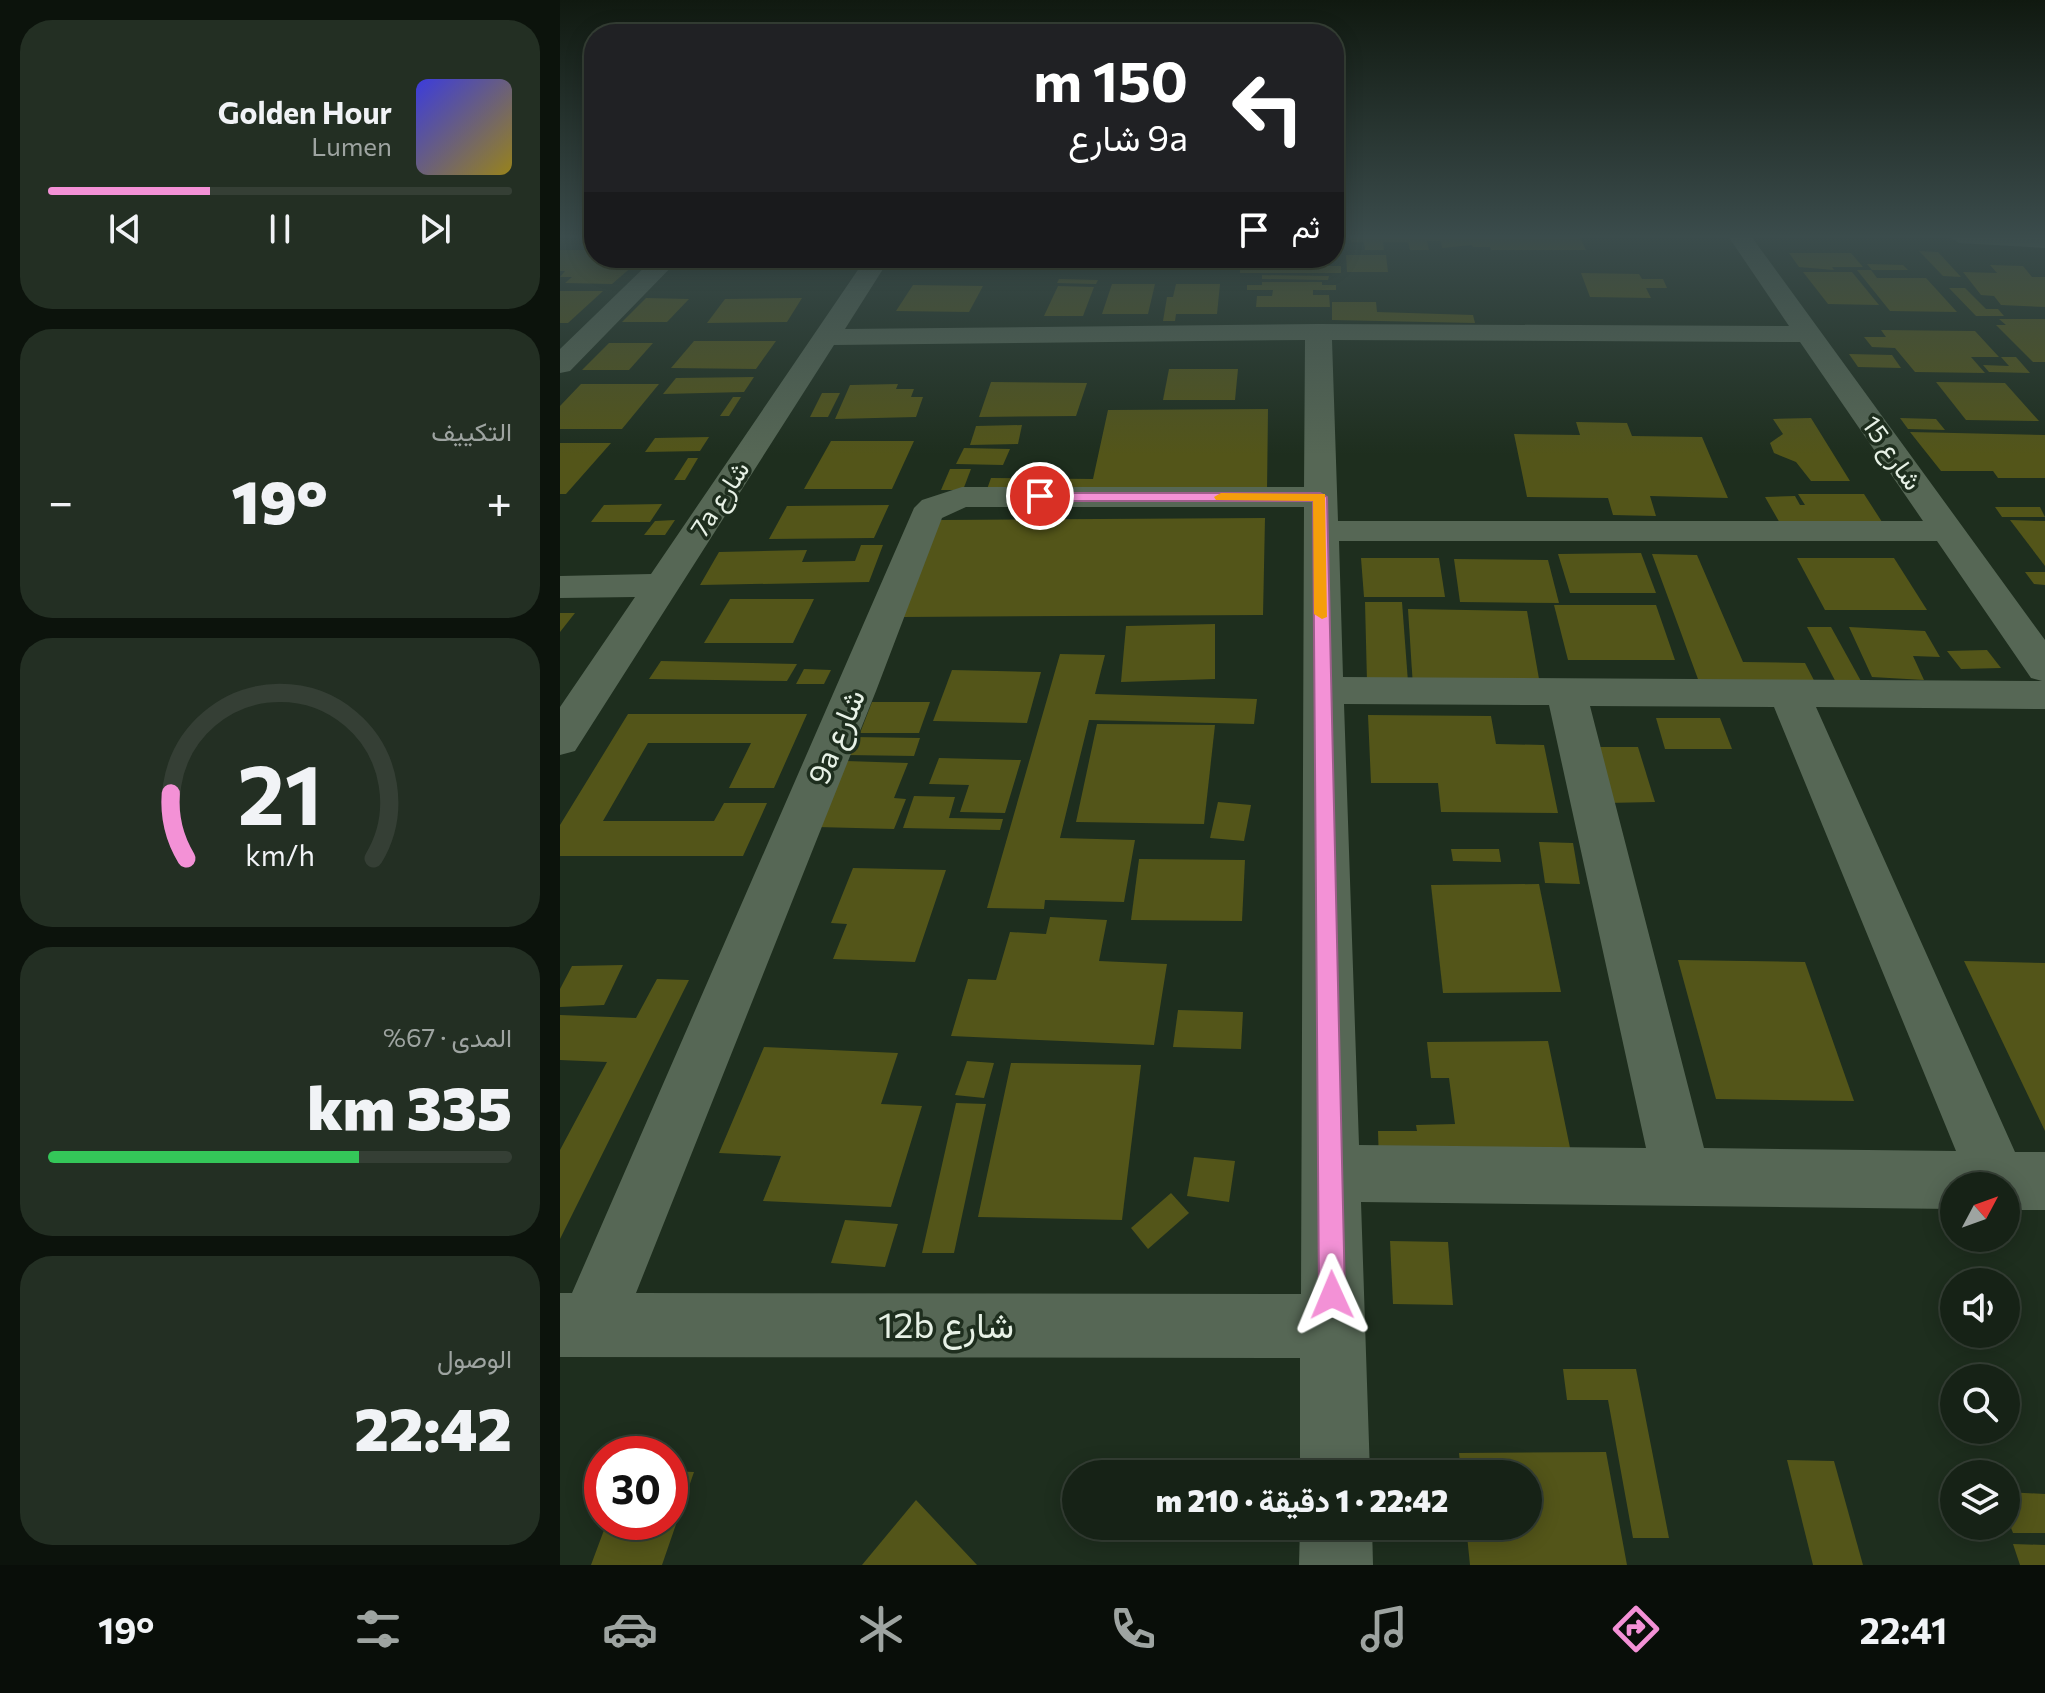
<!DOCTYPE html>
<html lang="ar">
<head>
<meta charset="utf-8">
<style>
	:root { --surface:#162216; --page:#232f23; --text:#f1f3f6; --muted:#9ea4a1; --line:#353f35; --accent:#f391d6 }
	body { margin:0; font-family:Commissioner,Vazirmatn,sans-serif; background:var(--page); color:var(--text); direction:rtl; height:100vh; display:flex; flex-direction:column; font-size:30px; white-space:nowrap }
	* { box-sizing:border-box; margin:0 }
	p { font-size:26px; color:var(--muted) }
	.icon { flex:none; width:44px; height:44px; fill:none; stroke:currentColor; stroke-width:2; stroke-linecap:round; stroke-linejoin:round }
	.map { position:relative; flex:1; overflow:hidden; direction:ltr }
	.panel { display:flex; flex-direction:column; gap:20px; padding:20px; background:#0c130c; width:560px }
	.panel>* { flex:none }
	.top-card { position:absolute; left:24px; top:24px; width:760px; height:244px; border-radius:32px; box-shadow:0 4px 20px #0003,0 0 0 2px var(--line); direction:rtl; background:#202124; color:#fff; overflow:hidden }
	.needle { width:52px; rotate:49deg }
	.controls { position:absolute; left:1380px; top:1172px; display:grid; gap:16px }
	.controls a { display:grid; place-items:center; width:80px; height:80px; border-radius:50%; background:var(--surface); box-shadow:0 4px 20px #0003,0 0 0 2px var(--line); font-size:40px }
	.speed { position:absolute; left:24px; top:1436px; display:flex; gap:16px; font-size:40px; font-weight:700; text-align:center }
	.speed>* { display:grid; place-content:center; width:104px; height:104px; border-radius:50%; background:var(--surface); box-shadow:0 4px 20px #0003,0 0 0 2px var(--line); line-height:1 }
	.speed .limit { border:12px solid #d22; background:#fff; color:#111 }
	.pin { position:absolute; display:grid; place-items:center; width:68px; height:68px; color:#fff; margin:-34px; border:4px solid #fff; border-radius:50%; box-shadow:0 2px 8px #0007 }
	.me { position:absolute; width:88px; margin:-44px; rotate:359deg; stroke-linejoin:round; filter:drop-shadow(0 0 6px #0008) }
	.turn { display:flex; align-items:center; gap:28px; height:168px; padding:0 24px; font-size:36px }
	.turn .icon { width:104px; height:104px; stroke-width:2.5 }
	.turn b { display:block; font-size:56px; line-height:68px }
	.then { display:flex; align-items:center; height:76px; padding:0 24px; background:#0003; gap:16px; font-size:30px }
	.big { font-size:60px; font-weight:800; line-height:1.1 }
	.panel .card { flex:1; display:flex; flex-direction:column; justify-content:center; gap:12px; min-width:0; padding:0 28px; border-radius:32px; background:var(--page) }
	.panel .dial { align-items:center; gap:0 }
	.dial svg { height:208px; overflow:visible; fill:none; stroke:var(--line); stroke-width:7; stroke-linecap:round; text-anchor:middle }
	.dial text { fill:var(--text); stroke:none }
	.song { display:flex; align-items:center; gap:24px }
	.cover { width:96px; height:96px; border-radius:12px; background:linear-gradient(135deg,hsl(240 70% 55%),hsl(50 70% 35%)) }
	.played { height:8px; border-radius:4px; background:linear-gradient(90deg,var(--accent) 35%,var(--line) 35%) }
	.keys { display:flex; justify-content:space-around; direction:ltr }
	.heat { display:flex; justify-content:space-between; align-items:center; font-size:44px; direction:ltr }
	.charge { height:12px; border-radius:6px; background:linear-gradient(90deg,#34c759 67%,var(--line) 0) }
	.trip { position:absolute; left:502px; top:1460px; width:480px; height:80px; border-radius:40px; background:var(--surface); box-shadow:0 4px 20px #0003,0 0 0 2px var(--line); font-weight:800; line-height:80px; text-align:center; direction:rtl }
	.dock { display:flex; height:128px; justify-content:space-around; align-items:center; background:#090e09; color:var(--muted) }
	.dock .icon { width:56px; height:56px }
	.dock .on { color:var(--accent) }
	.dock b { font-size:36px; color:var(--text) }
	main { display:flex; flex:1; min-height:0 }
	.map>svg:first-child { display:block }
	.building { fill:#535519 }
	.lines { fill:none; stroke-linecap:round; stroke-linejoin:round }
	.minor { fill:#566755; fill-rule:evenodd }
	.route { fill:#f391d6; stroke:#9e5e8b; stroke-width:2 }
	.slow { fill:#f59e0b }
	.labels { text-anchor:middle; stroke-width:7; stroke-linejoin:round; paint-order:stroke }
	.far-street-label { font-size:26px; fill:#e7f1e6; stroke:#1e2e1e }
	.street-label { font-size:30px; fill:#e7f1e6; stroke:#1e2e1e }
	.near-street-label { font-size:36px; fill:#e7f1e6; stroke:#1e2e1e }
</style>
</head>
<body>
<main>
<div class="map">
<svg width="1485" height="1565" viewBox="0 0 1485 1565">
	<rect width="100%" height="100%" fill="#1e2e1e"/>
	<g class="building">
		<path d="M790,236H1019L1026,250H931L930,247H913L912,245L882,248L881,241H867L869,250H850L848,242H823L824,250H805L804,242H791Z"/>
		<path d="M0,250H34V258H82L52,284L5,283L12,277H0L5,271H0Z"/>
		<path d="M1359,251L1378,252L1401,277L1383,276Z"/>
		<path d="M1229,253H1291L1303,267H1272L1274,270L1239,267Z"/>
		<path d="M786,255H826L828,272H787Z"/>
		<path d="M460,258H524L520,267L456,266Z"/>
		<path d="M560,258H578L577,262H614L615,258H632V262L679,263V270L557,269Z"/>
		<path d="M1307,264L1343,265L1348,270H1312Z"/>
		<path d="M1430,265L1463,266L1472,277H1485V307L1441,305L1434,296L1421,295L1403,272L1437,273Z"/>
		<rect x="680" y="266" width="101" height="7"/>
		<path d="M1297,270H1311L1317,278H1366L1397,312L1330,311Z"/>
		<path d="M1243,272H1292L1319,305L1268,304Z"/>
		<path d="M1021,273L1079,274L1082,279H1103L1107,288H1086L1091,298L1030,297Z"/>
		<path d="M702,275L769,276L768,280L702,279Z"/>
		<path d="M499,279L538,280L536,284L497,283Z"/>
		<path d="M702,282H762V285H776V290H753V295H769L770,307H696L697,296H712L713,290H687V285H702Z"/>
		<path d="M552,284H595L588,314H542Z"/>
		<path d="M616,284H660L657,314H616L615,321H603L607,297H613Z"/>
		<path d="M353,285L423,286L409,312L336,311Z"/>
		<path d="M498,286L534,287L523,316H484Z"/>
		<path d="M1389,288H1405L1426,309H1438L1444,316H1416Z"/>
		<path d="M0,291H43L8,323H0Z"/>
		<path d="M86,298L129,299L107,322H62Z"/>
		<path d="M242,298L227,322L147,323L165,299Z"/>
		<path d="M772,302H816L817,312L913,315L915,323L772,320Z"/>
		<path d="M1439,319H1485V362H1473L1436,325H1446Z"/>
		<path d="M1321,330L1415,331L1439,357H1411L1425,373L1355,372L1335,348L1312,347L1304,337H1326Z"/>
		<path d="M134,341H216L196,369L111,368Z"/>
		<path d="M49,343H93L69,370H22Z"/>
		<path d="M1289,354L1332,355L1341,368L1298,367Z"/>
		<path d="M1441,357H1456L1470,373L1429,372L1423,365L1449,366Z"/>
		<path d="M609,369H678L675,400H603Z"/>
		<path d="M194,377L184,392L103,394L116,378Z"/>
		<path d="M431,382L527,383L516,416L419,417Z"/>
		<path d="M1376,382L1445,383L1479,421L1406,420Z"/>
		<path d="M21,384H99L62,429H0V406Z"/>
		<path d="M338,384L336,389H354L351,397H363L356,417L275,419L290,385Z"/>
		<path d="M262,393H280L268,417H250Z"/>
		<path d="M173,397H181L169,416H160Z"/>
		<path d="M708,409L707,492H426L431,478L533,479L548,410Z"/>
		<path d="M1251,418L1290,481H1251L1236,462L1214,453L1210,443L1223,434L1213,419Z"/>
		<path d="M1340,418L1376,419L1385,430L1348,429Z"/>
		<path d="M1016,422L1067,423L1072,436L1142,437L1168,498L1090,496L1096,516L1053,515L1048,498L967,497L954,434L1020,435Z"/>
		<path d="M462,425L458,444L410,445L416,426Z"/>
		<path d="M1350,432L1485,435V478H1438L1433,471H1381Z"/>
		<path d="M149,437L140,451L85,452L95,438Z"/>
		<path d="M271,441H354L332,489H244Z"/>
		<path d="M0,443H51L6,494H0Z"/>
		<path d="M404,448L450,449L443,465L396,464Z"/>
		<path d="M128,458H138L125,480H114Z"/>
		<path d="M390,469H411L403,490H381Z"/>
		<path d="M1238,494H1304L1324,525H1221L1205,497L1235,496L1240,505H1245Z"/>
		<path d="M102,504L90,522H31L44,505Z"/>
		<path d="M329,505L314,538L209,539L227,506Z"/>
		<path d="M1435,507H1480L1485,517H1442Z"/>
		<path d="M705,518L703,615L342,617L379,520Z"/>
		<path d="M115,520L105,535H84L95,521Z"/>
		<path d="M1450,520L1485,521V566Z"/>
		<path d="M301,545H323L309,582L140,585L159,552L247,550L242,562L295,561Z"/>
		<path d="M1081,553L1096,593H1010L998,554Z"/>
		<path d="M1092,554L1137,555L1183,662L1245,663L1259,690H1142Z"/>
		<path d="M801,558H879L885,597H804Z"/>
		<path d="M1237,558H1334L1367,610H1265Z"/>
		<path d="M894,559L988,560L999,603L900,602Z"/>
		<path d="M1465,572H1485V585L1474,584Z"/>
		<path d="M170,599H254L233,643H144Z"/>
		<path d="M805,602H842L848,682H807Z"/>
		<path d="M994,605H1096L1115,660H1008Z"/>
		<path d="M848,609L967,611L981,690L853,687Z"/>
		<path d="M0,613H15L0,632Z"/>
		<path d="M655,624V679L561,682L566,626Z"/>
		<path d="M1247,627H1271L1307,692H1281Z"/>
		<path d="M1289,627L1365,631L1380,657L1353,656L1364,680L1312,677Z"/>
		<path d="M1427,650L1441,668L1401,669L1387,651Z"/>
		<path d="M500,654L545,655L535,694L697,699L694,724L529,720L500,838L575,840L564,902L485,900L484,909L427,908Z"/>
		<path d="M101,661L237,664L227,681L89,679Z"/>
		<path d="M244,669L271,670L264,684H236Z"/>
		<path d="M392,670L481,672L467,723L373,721Z"/>
		<path d="M312,702H370L359,733H300Z"/>
		<path d="M68,714H247L214,788H169L191,743H88L43,821H154L164,803H207L183,856H0V825Z"/>
		<path d="M808,715L931,716L936,744L984,745L998,813L881,812L878,783H811Z"/>
		<path d="M1096,718H1160L1172,749H1105Z"/>
		<path d="M537,724L655,725L644,824L516,822Z"/>
		<path d="M294,737L360,738L354,756L286,755Z"/>
		<path d="M1031,747H1078L1095,802L1046,803Z"/>
		<path d="M379,758L461,760L445,813L400,812L409,785L369,784Z"/>
		<path d="M286,761L348,763L334,798L346,799L334,829L257,827Z"/>
		<path d="M354,796L395,797L389,818L443,819L440,830L343,828Z"/>
		<path d="M658,802L691,805L684,841L650,838Z"/>
		<path d="M979,842L1013,843L1020,884L985,883Z"/>
		<path d="M891,849H939L941,862L893,861Z"/>
		<path d="M579,859L685,860L682,921L571,920Z"/>
		<path d="M293,868L386,870L355,962L273,959L287,924L271,923Z"/>
		<path d="M979,884L1001,992L883,993L871,885Z"/>
		<path d="M490,917L547,920L539,961L607,964L594,1045L391,1036L408,979L436,980L450,932L486,934Z"/>
		<path d="M1118,960L1245,962L1294,1101L1156,1099Z"/>
		<path d="M1404,961L1485,963V1131Z"/>
		<path d="M63,965L44,1005L0,1007V989L12,966Z"/>
		<path d="M97,979L129,980L0,1239V1150L47,1062L0,1060V1015L76,1018Z"/>
		<path d="M618,1010L683,1012L681,1049L613,1047Z"/>
		<path d="M988,1041L1015,1172L819,1162L818,1131H857L856,1125L895,1124L889,1078H871L867,1042Z"/>
		<path d="M204,1047L338,1053L321,1104L362,1106L331,1207L203,1201L221,1156L159,1153Z"/>
		<path d="M407,1061L434,1063L424,1098L395,1095Z"/>
		<path d="M451,1063L581,1065L562,1220L418,1217Z"/>
		<path d="M396,1103L426,1104L394,1253H362Z"/>
		<path d="M634,1157L675,1161L669,1202L627,1196Z"/>
		<path d="M611,1193L629,1213L588,1249L571,1228Z"/>
		<path d="M285,1220L338,1224L325,1267L271,1263Z"/>
		<path d="M830,1241L888,1242L893,1305L833,1304Z"/>
		<path d="M1003,1369H1076L1109,1538H1073L1048,1400H1007Z"/>
		<path d="M1046,1452L1067,1565H910L906,1526H968V1474H901L899,1453Z"/>
		<path d="M1227,1460L1274,1461L1303,1565H1253Z"/>
		<path d="M110,1471L134,1472L102,1565H31L47,1522H110Z"/>
		<path d="M1446,1492L1485,1494V1533H1453L1446,1515Z"/>
		<path d="M356,1500L417,1565H302Z"/>
		<path d="M1453,1544L1485,1545V1565H1460Z"/>
	</g>
	<g class="lines">
		<g class="minor">
			<path d="M1168,236H1191L1485,640V709L1256,707L1455,1152H1485V1210H1446V1186H1394V1209L801,1202L810,1474H740V1358L0,1357V1293H12L354,508L362,500L402,487H744L745,340L274,345L15,751L0,755V707L75,597L0,598V576L91,574L306,258H330L285,329L758,324L1229,326ZM772,340L1240,342L1363,521H778ZM406,507H744L741,1294L76,1293L316,691L382,518ZM779,541H1377L1471,678L1482,681L783,677ZM784,704L989,705L1086,1148L799,1145ZM1030,706L1214,707L1396,1151L1144,1148Z"/>
			<path d="M1388,236H1485V248L1399,243Z"/>
			<path d="M94,258H120L10,371L0,373V349Z"/>
			<path d="M740,1526H812L813,1565H739Z"/>
		</g>
	</g>
	<linearGradient id="sky" x2="0" y2="1"><stop stop-color="#101910"/><stop offset="0.52" stop-color="#3b4c4c"/><stop offset="1" stop-color="#3b4c4c" stop-opacity="0"/></linearGradient>
	<rect width="1485" height="455" fill="url(#sky)"/>
	<path class="route" d="M475,493H760L767,497L785,1295L781,1304L772,1308L763,1304L759,1295L753,501H480L475,499Z"/>
	<path class="slow" d="M661,493L765,494L767,617L762,619L754,614L753,501L656,500L654,497Z"/>
	<g class="labels">
		<g class="far-street-label">
			<text transform="translate(1332 453) rotate(55)" y="9">شارع 15</text>
			<text transform="translate(160 499) rotate(-57)" y="9">7a شارع</text>
		</g>
		<g class="street-label">
			<text transform="translate(277 737) rotate(-67)" y="10">9a شارع</text>
		</g>
		<g class="near-street-label">
			<text x="386" y="1338">12b شارع</text>
		</g>
	</g>
</svg>
<div class="controls">
<a><svg class="needle" viewBox="-14 -14 28 28"><path d="M0-13l5 13h-10z" fill="#e53935"/><path d="M0 13l5-13h-10z" fill="#9ea4a1"/></svg></a>
<a><svg class="icon" aria-label="sound" viewBox="0 0 24 24"><path d="M4 9h4l5-4v14l-5-4H4zM17 9q2 3 0 6"/></svg></a>
<a><svg class="icon" aria-label="search" viewBox="0 0 24 24"><circle cx="10" cy="10" r="6"/><path d="M15 15l6 6"/></svg></a>
<a><svg class="icon" aria-label="layers" viewBox="0 0 24 24"><path d="M12 4l9 5-9 5-9-5zM3 14l9 5 9-5"/></svg></a>
</div>
<div class="speed"><div class="limit">30</div></div>
<div class="pin" style="left:480px;top:496px;background:#d93025"><svg class="icon" aria-label="arrive" viewBox="0 0 24 24"><path d="M6 21V4h12l-3 4 3 4H6"/></svg></div>
<svg class="me" style="left:772px;top:1295px" viewBox="-20 -20 40 40"><path d="M0-17L14 15 0 8-14 15z" fill="#f391d6" stroke="#fff" stroke-width="4"/></svg>
<div class="trip">22:42 · 1 دقيقة · 210 m</div>
<div class="top-card">
<div class="turn"><svg class="icon" aria-label="left" viewBox="0 0 24 24"><path d="M17 20v-9H6M10 6l-5 5 5 5"/></svg><div><b>150 m</b>9a شارع</div></div>
<div class="then">ثم<svg class="icon" aria-label="arrive" viewBox="0 0 24 24"><path d="M6 21V4h12l-3 4 3 4H6"/></svg></div>
</div>
</div>
<section class="panel">
<div class="card">
<div class="song"><i class="cover"></i><div><b>Golden Hour</b><p>Lumen</p></div></div>
<div class="played"></div>
<div class="keys"><svg class="icon" aria-label="previous" viewBox="0 0 24 24"><path d="M18 5L8 12l10 7zM5 5v14"/></svg><svg class="icon" aria-label="pause" viewBox="0 0 24 24"><path d="M8 5v14M16 5v14"/></svg><svg class="icon" aria-label="next" viewBox="0 0 24 24"><path d="M6 5l10 7-10 7zM19 5v14"/></svg></div>
</div>
<div class="card"><p>التكييف</p>
<div class="heat"><a>−</a><b class="big">19°</b><a>+</a></div>
</div>
<div class="card dial"><svg viewBox="0 0 100 80">
<path d="M14 69A42 42 0 1 1 86 69"/>
<path d="M14 69A42 42 0 0 1 8 44" stroke="#f391d6"/>
<text x="50" y="56" font-size="32" font-weight="700">21</text>
<text x="50" y="72" font-size="11">km/h</text>
</svg></div>
<div class="card"><p>المدى · 67%</p><b class="big">335 km</b><div class="charge"></div></div>
<div class="card"><p>الوصول</p><b class="big">22:42</b></div>
</section>
</main>
<nav class="dock">
<b>22:41</b>
<svg class="icon on" aria-label="directions" viewBox="0 0 24 24"><path d="M12 3l9 9-9 9-9-9zM9 14v-3h6M13 9l2 2-2 2"/></svg>
<svg class="icon" aria-label="music" viewBox="0 0 24 24"><path d="M9 18V5l10-2v13"/><circle cx="6" cy="18" r="3"/><circle cx="16" cy="16" r="3"/></svg>
<svg class="icon" aria-label="phone" viewBox="0 0 24 24"><path d="M5 4h4l2 5-3 2q2 4 5 5l2-3 5 2v4C11 20 4 13 5 4z"/></svg>
<svg class="icon" aria-label="climate" viewBox="0 0 24 24"><path d="M12 3v18M4 7l16 10M4 17L20 7"/></svg>
<svg class="icon" aria-label="car" viewBox="0 0 24 24"><path d="M5 17H2v-5l4-1 3-4h7l3 4 3 1v5h-3M9 17h6M6 11h13"/><circle cx="7" cy="17" r="2"/><circle cx="17" cy="17" r="2"/></svg>
<svg class="icon" aria-label="filters" viewBox="0 0 24 24"><path d="M4 7h16M4 17h16"/><circle cx="9" cy="7" r="2"/><circle cx="15" cy="17" r="2"/></svg>
<b>19°</b>
</nav>
</body>
</html>
